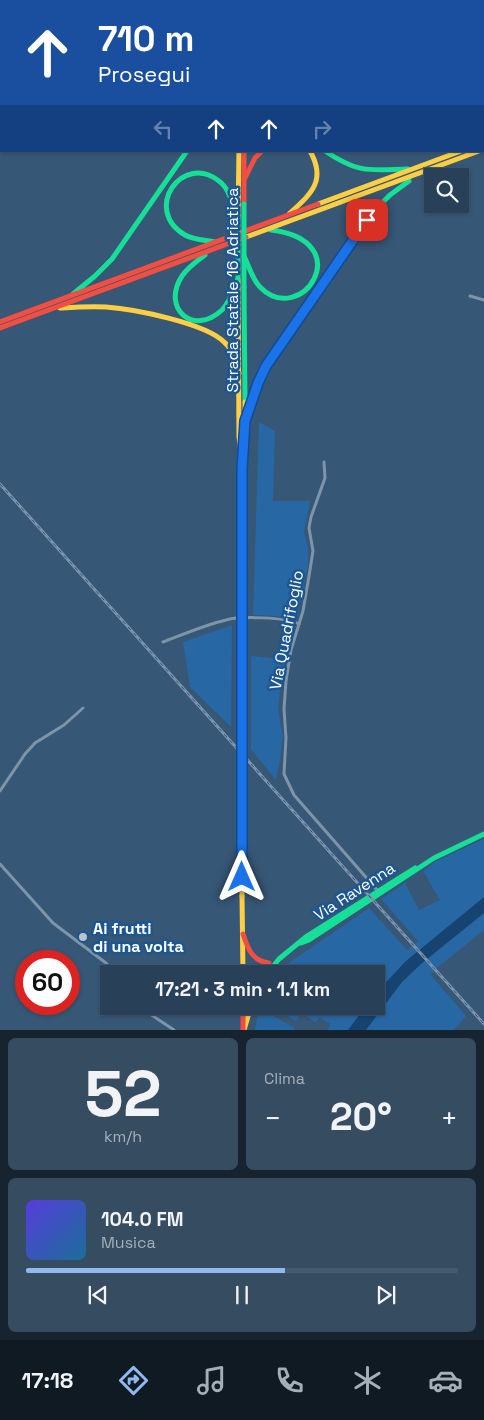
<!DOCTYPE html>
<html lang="it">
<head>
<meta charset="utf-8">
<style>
	:root { --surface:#294158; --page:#354c61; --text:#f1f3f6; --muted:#a5afba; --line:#455a6e; --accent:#90b9f0 }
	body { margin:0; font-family:"Space Grotesk",sans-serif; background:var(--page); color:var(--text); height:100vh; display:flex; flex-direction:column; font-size:19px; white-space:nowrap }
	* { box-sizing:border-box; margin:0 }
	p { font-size:16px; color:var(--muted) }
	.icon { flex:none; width:28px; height:28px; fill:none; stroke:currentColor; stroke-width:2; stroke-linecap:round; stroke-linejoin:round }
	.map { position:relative; height:1030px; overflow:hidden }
	.details { display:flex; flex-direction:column; gap:8px; padding:8px; background:#172430; flex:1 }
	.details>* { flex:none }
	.hud { position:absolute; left:0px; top:0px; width:485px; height:152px; box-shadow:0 1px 4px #0004,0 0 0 1px var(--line); background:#1a4fa0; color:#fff; overflow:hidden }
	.controls { position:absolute; left:424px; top:168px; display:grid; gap:10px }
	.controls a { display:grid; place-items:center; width:45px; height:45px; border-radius:0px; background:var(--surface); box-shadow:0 1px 4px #0004,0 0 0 1px var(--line); font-size:25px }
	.speed { position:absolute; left:15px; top:950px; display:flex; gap:10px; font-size:25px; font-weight:700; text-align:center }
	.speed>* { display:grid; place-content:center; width:65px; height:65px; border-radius:50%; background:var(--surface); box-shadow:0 1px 4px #0004,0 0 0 1px var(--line); line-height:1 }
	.speed .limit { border:8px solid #d22; background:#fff; color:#111 }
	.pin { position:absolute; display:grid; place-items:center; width:42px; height:42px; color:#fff; margin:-21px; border-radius:10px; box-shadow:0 2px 8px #0006 }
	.me { position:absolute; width:55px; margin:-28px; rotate:0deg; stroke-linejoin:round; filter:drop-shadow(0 0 4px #0008) }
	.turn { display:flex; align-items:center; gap:18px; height:105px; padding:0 15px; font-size:22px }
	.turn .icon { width:65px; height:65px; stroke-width:2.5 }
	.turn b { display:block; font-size:35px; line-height:42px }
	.lanes { display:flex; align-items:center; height:48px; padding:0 15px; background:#0003; justify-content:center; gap:25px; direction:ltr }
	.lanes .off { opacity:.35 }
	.big { font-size:38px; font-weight:700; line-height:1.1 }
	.details .widget { flex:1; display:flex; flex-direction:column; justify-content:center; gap:8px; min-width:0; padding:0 18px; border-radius:8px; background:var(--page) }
	.details .dial { align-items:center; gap:0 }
	.dial b { font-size:65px; line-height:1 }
	.song { display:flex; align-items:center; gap:15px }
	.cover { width:60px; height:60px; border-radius:8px; background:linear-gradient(135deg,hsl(250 70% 55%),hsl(200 70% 35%)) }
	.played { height:5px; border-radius:2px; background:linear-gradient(90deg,var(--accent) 60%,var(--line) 60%) }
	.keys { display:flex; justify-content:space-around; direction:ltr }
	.heat { display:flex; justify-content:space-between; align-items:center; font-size:28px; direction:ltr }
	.details .tiles { flex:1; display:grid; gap:8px; grid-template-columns:1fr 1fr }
	.widget:last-child { grid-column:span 2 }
	.trip { position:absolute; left:100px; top:965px; width:285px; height:50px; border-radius:0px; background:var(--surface); box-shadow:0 1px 4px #0004,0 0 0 1px var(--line); font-weight:700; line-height:50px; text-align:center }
	.tabs { display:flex; height:80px; justify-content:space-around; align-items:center; background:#101a23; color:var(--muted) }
	.tabs .icon { width:35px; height:35px }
	.tabs .current { color:var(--accent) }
	.tabs b { font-size:22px; color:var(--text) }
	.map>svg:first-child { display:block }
	.green { fill:#2767a3 }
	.water { fill:#164370 }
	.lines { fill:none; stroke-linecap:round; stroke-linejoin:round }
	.canal { stroke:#164370; stroke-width:4.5 }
	.street { stroke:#7e94a9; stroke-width:3 }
	.fast { stroke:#16e098; stroke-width:5 }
	.slow { stroke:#ffcf43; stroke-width:5 }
	.jam { stroke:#f24e42; stroke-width:5 }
	.rail-casing { stroke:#7f93a9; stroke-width:3 }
	.rail { stroke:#1c5791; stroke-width:1; stroke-dasharray:4; stroke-linecap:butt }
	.fast-bridge { stroke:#16e098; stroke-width:5 }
	.slow-bridge { stroke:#ffcf43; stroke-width:5 }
	.route-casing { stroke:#114b97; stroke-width:12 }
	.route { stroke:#1a73e8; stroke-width:9 }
	.poi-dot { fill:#b9c4cf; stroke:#1c5791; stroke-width:2 }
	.labels { text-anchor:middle; stroke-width:5; stroke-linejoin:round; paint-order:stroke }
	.street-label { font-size:16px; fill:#fff; stroke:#1c5791 }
	.poi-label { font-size:16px; font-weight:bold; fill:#fff; stroke:#1c5791; text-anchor:start }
</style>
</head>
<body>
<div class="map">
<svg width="484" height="1030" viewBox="0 0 484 1030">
	<rect width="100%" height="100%" fill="#375776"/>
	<g class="green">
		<path d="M259,422L275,431L273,501H310L304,532L308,546V565L297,620L292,617L253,615Z"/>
		<path d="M232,625L231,727L190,687L183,642Z"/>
		<path d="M251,656L283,659L278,710L283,735L280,760L276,780L251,749Z"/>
		<path d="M484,839V930L438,967L431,975L466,1016L454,1030H328L330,1024L320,1017L315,1022L302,1013L296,1021L271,1006H376V974H278L283,967L369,908L407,950L418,941L381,899L405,883L419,910L440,900L423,871L436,861Z"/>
		<path d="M259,1008L295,1028L294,1030H255Z"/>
	</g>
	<path class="water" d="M484,897V913L421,964L402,982L366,1030H348L366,1006H376V993L406,961Z"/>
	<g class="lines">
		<path class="canal" d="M12,0V1"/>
		<g class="street">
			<path d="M0,11L1,12"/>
			<path d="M470,296L484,300"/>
			<path d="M324,462L325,478L311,517L309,528L313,551L309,576L303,611L291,650L286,681L284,709L286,738L284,774L294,795L378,891"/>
			<path d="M163,642C184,634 205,625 226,620C241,616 285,617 299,624"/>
			<path d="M0,791L25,754L35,743L64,725L83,708"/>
			<path d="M0,864L53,923L106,963L115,974"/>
			<path d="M138,1006L174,1030"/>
		</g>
		<g class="fast">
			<path d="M325,151C359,174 369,170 408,169"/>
			<path d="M215,242C206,240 194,240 185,235C142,210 182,152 219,181C230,189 233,206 238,218"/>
			<path d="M205,255C197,261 188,267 182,276C161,308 193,337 222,310C230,302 234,289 238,279"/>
			<path d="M244,256C249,266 252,279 260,287C301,329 360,241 271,230"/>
			<path d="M244,287L245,402"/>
			<path d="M73,294L95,276L112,259L187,151"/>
			<path d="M245,421L258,383L270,359L372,213L390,195L409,181"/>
			<path d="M301,943L309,940L434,858L484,834"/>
			<path d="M267,974L279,959L307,936L415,868"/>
		</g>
		<g class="slow">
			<path d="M484,149V150"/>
			<path d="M318,204L461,151"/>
			<path d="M289,214C311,194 327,181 310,151"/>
			<path d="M238,218L239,151"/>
			<path d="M246,237L479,151"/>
			<path d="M238,280L239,437L241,451"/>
			<path d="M60,308C76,307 91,306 106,307C134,309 205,323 224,342C233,349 235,363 239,373"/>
			<path d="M242,604V459L245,437V402"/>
			<path d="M242,896L243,974"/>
			<path d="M245,974L267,964"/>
			<path d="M244,1030L251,1006"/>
		</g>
		<g class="jam">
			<path d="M242,0V1"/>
			<path d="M244,151V204"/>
			<path d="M244,180L255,158L262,151"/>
			<path d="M0,322L318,204"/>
			<path d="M0,328L246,237"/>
			<path d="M243,934C248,949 252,961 269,963"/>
			<path d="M243,1006V1030"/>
		</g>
		<defs>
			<path id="rail" d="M0,484L484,1024"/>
		</defs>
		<use href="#rail" class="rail-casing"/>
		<use href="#rail" class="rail"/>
		<g class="fast-bridge">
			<path d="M244,204V287"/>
			<path d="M238,218V279"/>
		</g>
		<path class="slow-bridge" d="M242,604V896"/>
	</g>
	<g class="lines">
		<defs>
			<path id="route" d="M242,877V469L245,421L258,383L266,366L367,220"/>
		</defs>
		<use href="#route" class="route-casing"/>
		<use href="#route" class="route"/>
	</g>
	<circle class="poi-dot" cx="83" cy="937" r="5"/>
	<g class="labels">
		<g class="street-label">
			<text transform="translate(232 290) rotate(-90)" y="6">Strada Statale 16 Adriatica</text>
			<text transform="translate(286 630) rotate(-79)" y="6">Via Quadrifoglio</text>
			<text transform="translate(354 891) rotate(-33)" y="6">Via Ravenna</text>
		</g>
		<g class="poi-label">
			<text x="93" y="934">Ai frutti<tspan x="93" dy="18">di una volta</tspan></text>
		</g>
	</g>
</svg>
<div class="controls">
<a><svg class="icon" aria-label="search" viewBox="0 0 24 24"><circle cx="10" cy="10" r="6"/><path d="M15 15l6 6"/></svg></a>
</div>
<div class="speed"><div class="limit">60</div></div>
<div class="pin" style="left:367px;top:220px;background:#d93025"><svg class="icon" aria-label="arrive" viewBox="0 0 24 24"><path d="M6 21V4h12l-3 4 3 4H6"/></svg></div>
<svg class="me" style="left:242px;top:877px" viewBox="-20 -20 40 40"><path d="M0-17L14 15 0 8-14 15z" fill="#1a73e8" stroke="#fff" stroke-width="4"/></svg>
<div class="trip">17:21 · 3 min · 1.1 km</div>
<div class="hud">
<div class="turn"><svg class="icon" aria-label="ahead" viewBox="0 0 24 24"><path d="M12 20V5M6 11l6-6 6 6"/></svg><div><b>710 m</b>Prosegui</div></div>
<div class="lanes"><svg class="icon off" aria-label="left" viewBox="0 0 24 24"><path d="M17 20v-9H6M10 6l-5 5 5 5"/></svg><svg class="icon" aria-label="ahead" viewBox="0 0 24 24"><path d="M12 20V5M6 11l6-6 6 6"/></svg><svg class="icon" aria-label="ahead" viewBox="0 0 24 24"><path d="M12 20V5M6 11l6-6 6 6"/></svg><svg class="icon off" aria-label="right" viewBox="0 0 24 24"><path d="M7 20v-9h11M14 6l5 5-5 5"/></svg></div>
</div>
</div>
<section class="details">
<div class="tiles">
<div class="widget dial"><b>52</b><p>km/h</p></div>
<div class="widget"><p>Clima</p>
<div class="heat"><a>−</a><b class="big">20°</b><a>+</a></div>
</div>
<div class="widget">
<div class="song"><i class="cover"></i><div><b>104.0 FM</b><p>Musica</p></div></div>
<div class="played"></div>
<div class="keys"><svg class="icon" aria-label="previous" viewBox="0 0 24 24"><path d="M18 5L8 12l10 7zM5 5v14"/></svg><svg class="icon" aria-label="pause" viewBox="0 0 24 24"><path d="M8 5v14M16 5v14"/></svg><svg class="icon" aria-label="next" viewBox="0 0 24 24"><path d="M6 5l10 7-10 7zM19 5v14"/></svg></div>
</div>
</div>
</section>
<nav class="tabs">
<b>17:18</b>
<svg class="icon current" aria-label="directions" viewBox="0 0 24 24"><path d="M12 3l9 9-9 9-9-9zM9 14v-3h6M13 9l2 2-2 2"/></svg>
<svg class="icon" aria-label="music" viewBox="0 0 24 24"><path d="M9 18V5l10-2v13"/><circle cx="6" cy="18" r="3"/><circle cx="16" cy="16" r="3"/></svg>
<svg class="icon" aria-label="phone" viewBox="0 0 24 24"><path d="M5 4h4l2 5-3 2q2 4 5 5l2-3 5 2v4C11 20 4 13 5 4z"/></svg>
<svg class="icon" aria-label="climate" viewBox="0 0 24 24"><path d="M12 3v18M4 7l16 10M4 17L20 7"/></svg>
<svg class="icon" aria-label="car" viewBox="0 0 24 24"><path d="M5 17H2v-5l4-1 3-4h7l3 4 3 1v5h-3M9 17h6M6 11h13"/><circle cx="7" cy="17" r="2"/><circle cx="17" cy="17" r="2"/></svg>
</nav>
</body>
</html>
